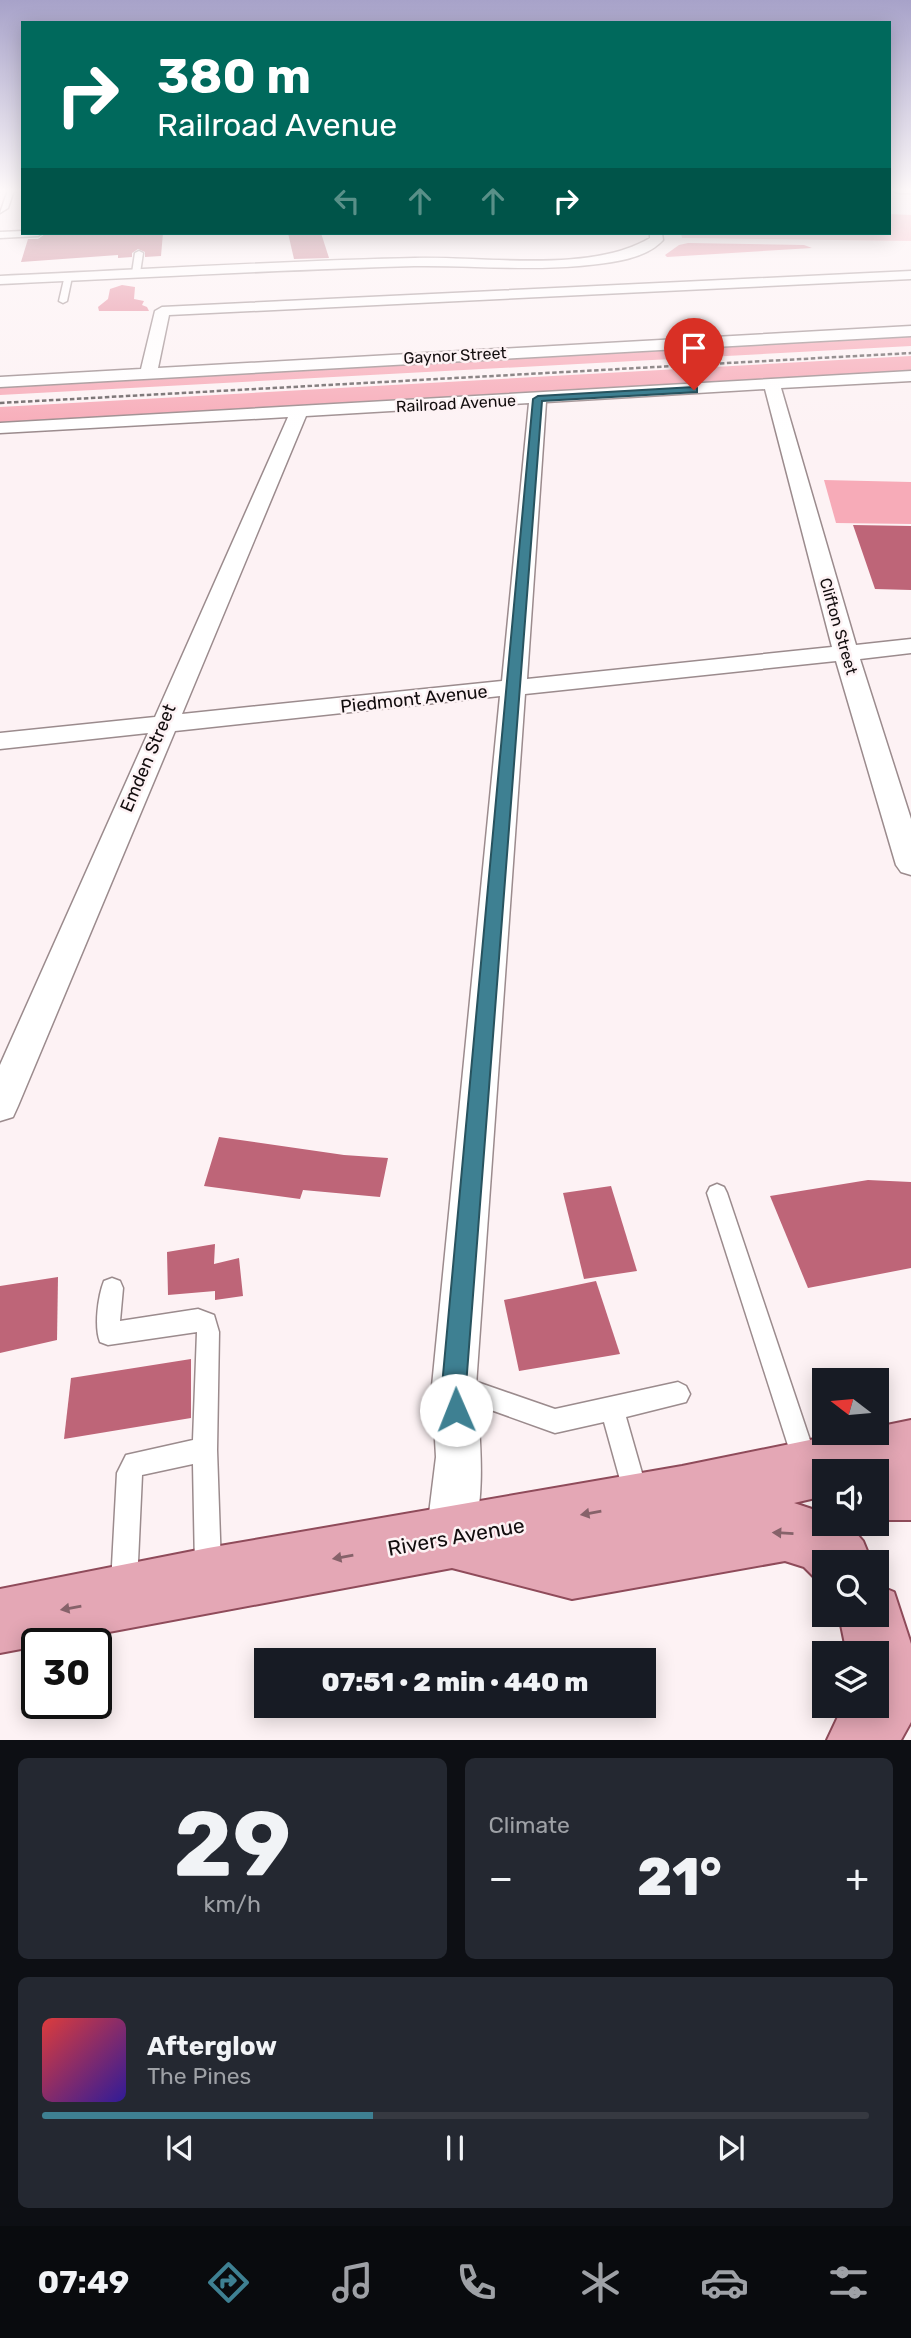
<!DOCTYPE html>
<html lang="en">
<head>
<meta charset="utf-8">
<style>
	:root { --surface:#171b24; --page:#242831; --text:#f1f3f6; --muted:#9ea1a6; --line:#363941; --accent:#3e8092 }
	body { margin:0; font-family:Rubik,sans-serif; background:var(--page); color:var(--text); height:100vh; display:flex; flex-direction:column; font-size:26px; white-space:nowrap }
	* { box-sizing:border-box; margin:0 }
	p { font-size:23px; color:var(--muted) }
	.icon { flex:none; width:38px; height:38px; fill:none; stroke:currentColor; stroke-width:2; stroke-linecap:round; stroke-linejoin:round }
	.map { position:relative; height:1740px; overflow:hidden }
	.sheet { display:flex; flex-direction:column; gap:18px; padding:18px; background:#0d0f14; flex:1 }
	.sheet>* { flex:none }
	.top-card { position:absolute; left:21px; top:21px; width:870px; height:214px; border-radius:0px; box-shadow:0 4px 18px #0003; background:#00695c; color:#fff; overflow:hidden }
	.needle { width:46px; rotate:286deg }
	.fabs { position:absolute; left:812px; top:1368px; display:grid; gap:14px }
	.fabs a { display:grid; place-items:center; width:77px; height:77px; border-radius:0px; background:var(--surface); box-shadow:0 4px 18px #0003; font-size:35px }
	.speed { position:absolute; left:21px; top:1628px; display:flex; gap:14px; font-size:35px; font-weight:700; text-align:center }
	.speed>* { display:grid; place-content:center; width:91px; height:91px; border-radius:50%; background:var(--surface); box-shadow:0 4px 18px #0003; line-height:1 }
	.speed .limit { border:4px solid #111; border-radius:10px; background:#fff; color:#111 }
	.pin { position:absolute; display:grid; place-items:center; width:60px; height:60px; color:#fff; margin:-72px -30px; border-radius:50% 50% 50% 0; rotate:-45deg; box-shadow:0 0 7px #0007 }
	.pin .icon { rotate:45deg }
	.me { position:absolute; width:77px; margin:-38px; rotate:359deg; stroke-linejoin:round; filter:drop-shadow(0 0 5px #0008) }
	.turn { display:flex; align-items:center; gap:24px; height:147px; padding:0 21px; font-size:32px }
	.turn .icon { width:91px; height:91px; stroke-width:2.5 }
	.turn b { display:block; font-size:49px; line-height:60px }
	.lanes { display:flex; align-items:center; height:66px; padding:0 21px; background:#0003; justify-content:center; gap:35px; direction:ltr }
	.lanes .off { opacity:.35 }
	.big { font-size:52px; font-weight:800; line-height:1.1 }
	.sheet .card { flex:1; display:flex; flex-direction:column; justify-content:center; gap:10px; min-width:0; padding:0 24px; border-radius:10px; background:var(--page) }
	.sheet .dial { align-items:center; gap:0 }
	.dial b { font-size:91px; line-height:1 }
	.song { display:flex; align-items:center; gap:21px }
	.cover { width:84px; height:84px; border-radius:10px; background:linear-gradient(135deg,hsl(0 70% 55%),hsl(250 70% 35%)) }
	.played { height:7px; border-radius:4px; background:linear-gradient(90deg,var(--accent) 40%,var(--line) 40%) }
	.keys { display:flex; justify-content:space-around; direction:ltr }
	.heat { display:flex; justify-content:space-between; align-items:center; font-size:38px; direction:ltr }
	.sheet .tiles { flex:1; display:grid; gap:18px; grid-template-columns:1fr 1fr }
	.card:last-child { grid-column:span 2 }
	.trip { position:absolute; left:254px; top:1648px; width:402px; height:70px; border-radius:0px; background:var(--surface); box-shadow:0 4px 18px #0003; font-weight:800; line-height:70px; text-align:center }
	.tab-bar { display:flex; height:112px; justify-content:space-around; align-items:center; background:#090b0e; color:var(--muted) }
	.tab-bar .icon { width:49px; height:49px }
	.tab-bar .on { color:var(--accent) }
	.tab-bar b { font-size:32px; color:var(--text) }
	.map>svg:first-child { display:block }
	.green { fill:#f7abb8 }
	.water { fill:#e5889b }
	.building { fill:#be6578 }
	.lines { fill:none; stroke-linecap:round; stroke-linejoin:round }
	.service-casing { stroke:#9b8b8d; stroke-width:3 }
	.pedestrian-casing { stroke:#9b8b8d; stroke-width:3 }
	.minor-casing { stroke:#9b8b8d; stroke-width:3 }
	.primary-casing { stroke:#8f4b5a; stroke-width:4 }
	.service { fill:#fff; fill-rule:evenodd }
	.pedestrian { fill:#fff; fill-rule:evenodd }
	.minor { fill:#fff; fill-rule:evenodd }
	.primary { fill:#e4a7b5; fill-rule:evenodd }
	.rail { stroke:#696263; stroke-width:2.5; stroke-dasharray:4.5 2.5; stroke-linecap:butt }
	.oneway { fill:#86626a }
	.route { fill:#3e8092; stroke:#28535f; stroke-width:2 }
	.labels { text-anchor:middle; stroke-width:5; stroke-linejoin:round; paint-order:stroke }
	.far-street-label { font-size:16px; fill:#120d0e; stroke:#fdf2f4 }
	.street-label { font-size:18px; fill:#120d0e; stroke:#fdf2f4 }
	.near-street-label { font-size:21px; fill:#120d0e; stroke:#fdf2f4 }
</style>
</head>
<body>
<div class="map">
<svg width="911" height="1740" viewBox="0 0 911 1740">
	<rect width="100%" height="100%" fill="#fdf2f4"/>
	<g class="green">
		<path d="M889,214L911,215V241L682,238L681,233H889Z"/>
		<path d="M911,335V346L0,395V384Z"/>
		<path d="M911,356V373L0,425V407Z"/>
		<path d="M824,480L911,482V524L836,523Z"/>
	</g>
	<g class="water">
		<path d="M688,243L804,245L812,248L667,257L665,255L679,245Z"/>
		<path d="M122,285L135,287L134,299L144,301L142,305L147,307L149,311H99L98,307L108,299L110,289Z"/>
	</g>
	<g class="building">
		<path d="M74,233H163L161,256L145,257V252L138,249L132,253V257L118,258V255L21,262L28,239H38L45,234Z"/>
		<path d="M288,233H321L329,258L294,259Z"/>
		<path d="M853,525L911,526V590L875,589Z"/>
		<path d="M219,1137L344,1155L388,1158L380,1197L303,1190L300,1199L204,1186Z"/>
		<path d="M868,1180L911,1182V1268L808,1288L770,1196Z"/>
		<path d="M611,1186L637,1271L584,1279L563,1193Z"/>
		<path d="M215,1244L214,1264L239,1258L243,1296L215,1300V1291L168,1295L167,1252Z"/>
		<path d="M58,1277L57,1340L0,1353V1286Z"/>
		<path d="M596,1281L620,1354L519,1371L504,1300Z"/>
		<path d="M191,1359V1418L64,1439L71,1378Z"/>
	</g>
	<g class="lines">
		<defs>
			<g id="service">
				<path d="M8,190H14L8,208L0,213Z"/>
				<path d="M139,251L143,253L140,273L136,275L132,273L135,253Z"/>
				<path d="M65,275L72,277L67,301L63,303L59,301Z"/>
				<path d="M717,1184L724,1187L727,1193L817,1461L814,1470L805,1473L796,1470L793,1461L707,1193L710,1187Z"/>
				<path d="M112,1278L120,1281L123,1288L120,1321L198,1309L214,1315L219,1332L217,1450L221,1567L217,1576L208,1580L199,1576L195,1567L193,1464L142,1475L137,1584L133,1593L124,1597L115,1593L111,1584L117,1473L126,1455L193,1440L197,1332L108,1345L100,1342C94,1327 98,1296 104,1281Z"/>
				<path d="M457,1375L555,1409L678,1382L686,1386L690,1394L686,1402L626,1417L648,1494L645,1503L636,1506L627,1503L624,1494L604,1422L555,1433L449,1395L445,1387L449,1379Z"/>
			</g>
			<path id="pedestrian" d="M23,231L43,233L38,236L0,238V232Z"/>
			<g id="minor">
				<path d="M892,190H911V193H898Z"/>
				<path d="M650,233H662L663,240C644,261 606,263 579,266C524,271 469,265 414,266C276,270 138,278 0,284V276C138,270 276,261 415,258C484,256 590,274 650,238Z"/>
				<path d="M911,271V279L169,315L158,368L911,326V336L0,387V377L141,369L155,311L162,307Z"/>
				<path d="M911,371V381L781,388L856,645L911,639V653L860,659L911,819V875L901,872L896,865L836,661L525,694L476,1386C480,1439 488,1505 467,1555L450,1562L433,1555L426,1538L436,1457L432,1386L500,696L175,731L18,1106L13,1117L0,1121V1065L148,733L0,749V733L155,717L288,417L0,433V423ZM765,389L832,647L527,679L546,402ZM529,403L502,681L182,714L306,416Z"/>
			</g>
			<g id="primary">
				<path d="M911,1420V1520H877V1472H824V1496L794,1503L824,1513V1524H848L863,1541L872,1563H824V1587L804,1567L785,1561L572,1599L452,1568L50,1643H37V1646L0,1653V1589L208,1548L682,1466L844,1433H877V1427Z"/>
				<path d="M877,1585L894,1592L911,1644V1722L901,1740H827L843,1706H877V1654H847L839,1615H877Z"/>
			</g>
		</defs>
		<use href="#service" class="service-casing"/>
		<use href="#pedestrian" class="pedestrian-casing"/>
		<use href="#minor" class="minor-casing"/>
		<use href="#primary" class="primary-casing"/>
		<use href="#service" class="service"/>
		<use href="#pedestrian" class="pedestrian"/>
		<use href="#minor" class="minor"/>
		<use href="#primary" class="primary"/>
		<path class="rail" d="M0,403L911,353"/>
	</g>
	<defs><path id="oneway-solid" d="M-6-.8H1V-3.2L6.5 0L1 3.2V.8H-6Z" transform="scale(1.75)"/></defs>
	<g class="oneway">
		<use href="#oneway-solid" transform="translate(591 1513) rotate(170)"/>
		<use href="#oneway-solid" transform="translate(783 1533) rotate(-177)"/>
		<use href="#oneway-solid" transform="translate(343 1557) rotate(170)"/>
		<use href="#oneway-solid" transform="translate(71 1608) rotate(170)"/>
	</g>
	<linearGradient id="sky" x2="0" y2="1"><stop stop-color="#a7a2c9"/><stop offset="0.44" stop-color="#fef9fa"/><stop offset="1" stop-color="#fef9fa" stop-opacity="0"/></linearGradient>
	<rect width="911" height="433" fill="url(#sky)"/>
	<path class="route" d="M694,387L697,388V392L542,401L466,1386L468,1410L464,1418L456,1422L447,1418L444,1410L442,1386L533,399L538,396Z"/>
	<g class="labels">
		<g class="far-street-label">
			<text transform="translate(455 355) rotate(-3)" y="6">Gaynor Street</text>
			<text transform="translate(456 403) rotate(-3)" y="6">Railroad Avenue</text>
			<text transform="translate(839 626) rotate(74)" y="6">Clifton Street</text>
		</g>
		<g class="street-label">
			<text transform="translate(414 699) rotate(-6)" y="6">Piedmont Avenue</text>
			<text transform="translate(148 758) rotate(-67)" y="6">Emden Street</text>
		</g>
		<g class="near-street-label">
			<text transform="translate(456 1537) rotate(-10)" y="7">Rivers Avenue</text>
		</g>
	</g>
</svg>
<div class="fabs">
<a><svg class="needle" viewBox="-14 -14 28 28"><path d="M0-13l5 13h-10z" fill="#e53935"/><path d="M0 13l5-13h-10z" fill="#9ea1a6"/></svg></a>
<a><svg class="icon" aria-label="sound" viewBox="0 0 24 24"><path d="M4 9h4l5-4v14l-5-4H4zM17 9q2 3 0 6"/></svg></a>
<a><svg class="icon" aria-label="search" viewBox="0 0 24 24"><circle cx="10" cy="10" r="6"/><path d="M15 15l6 6"/></svg></a>
<a><svg class="icon" aria-label="layers" viewBox="0 0 24 24"><path d="M12 4l9 5-9 5-9-5zM3 14l9 5 9-5"/></svg></a>
</div>
<div class="speed"><div class="limit">30</div></div>
<div class="pin" style="left:694px;top:390px;background:#d93025"><svg class="icon" aria-label="arrive" viewBox="0 0 24 24"><path d="M6 21V4h12l-3 4 3 4H6"/></svg></div>
<svg class="me" style="left:456px;top:1410px" viewBox="-20 -20 40 40"><circle r="19" fill="#fff"/><path d="M0-13L10 11 0 6-10 11z" fill="#3e8092"/></svg>
<div class="trip">07:51 · 2 min · 440 m</div>
<div class="top-card">
<div class="turn"><svg class="icon" aria-label="right" viewBox="0 0 24 24"><path d="M7 20v-9h11M14 6l5 5-5 5"/></svg><div><b>380 m</b>Railroad Avenue</div></div>
<div class="lanes"><svg class="icon off" aria-label="left" viewBox="0 0 24 24"><path d="M17 20v-9H6M10 6l-5 5 5 5"/></svg><svg class="icon off" aria-label="ahead" viewBox="0 0 24 24"><path d="M12 20V5M6 11l6-6 6 6"/></svg><svg class="icon off" aria-label="ahead" viewBox="0 0 24 24"><path d="M12 20V5M6 11l6-6 6 6"/></svg><svg class="icon" aria-label="right" viewBox="0 0 24 24"><path d="M7 20v-9h11M14 6l5 5-5 5"/></svg></div>
</div>
</div>
<section class="sheet">
<div class="tiles">
<div class="card dial"><b>29</b><p>km/h</p></div>
<div class="card"><p>Climate</p>
<div class="heat"><a>−</a><b class="big">21°</b><a>+</a></div>
</div>
<div class="card">
<div class="song"><i class="cover"></i><div><b>Afterglow</b><p>The Pines</p></div></div>
<div class="played"></div>
<div class="keys"><svg class="icon" aria-label="previous" viewBox="0 0 24 24"><path d="M18 5L8 12l10 7zM5 5v14"/></svg><svg class="icon" aria-label="pause" viewBox="0 0 24 24"><path d="M8 5v14M16 5v14"/></svg><svg class="icon" aria-label="next" viewBox="0 0 24 24"><path d="M6 5l10 7-10 7zM19 5v14"/></svg></div>
</div>
</div>
</section>
<nav class="tab-bar">
<b>07:49</b>
<svg class="icon on" aria-label="directions" viewBox="0 0 24 24"><path d="M12 3l9 9-9 9-9-9zM9 14v-3h6M13 9l2 2-2 2"/></svg>
<svg class="icon" aria-label="music" viewBox="0 0 24 24"><path d="M9 18V5l10-2v13"/><circle cx="6" cy="18" r="3"/><circle cx="16" cy="16" r="3"/></svg>
<svg class="icon" aria-label="phone" viewBox="0 0 24 24"><path d="M5 4h4l2 5-3 2q2 4 5 5l2-3 5 2v4C11 20 4 13 5 4z"/></svg>
<svg class="icon" aria-label="climate" viewBox="0 0 24 24"><path d="M12 3v18M4 7l16 10M4 17L20 7"/></svg>
<svg class="icon" aria-label="car" viewBox="0 0 24 24"><path d="M5 17H2v-5l4-1 3-4h7l3 4 3 1v5h-3M9 17h6M6 11h13"/><circle cx="7" cy="17" r="2"/><circle cx="17" cy="17" r="2"/></svg>
<svg class="icon" aria-label="filters" viewBox="0 0 24 24"><path d="M4 7h16M4 17h16"/><circle cx="9" cy="7" r="2"/><circle cx="15" cy="17" r="2"/></svg>
</nav>
</body>
</html>
